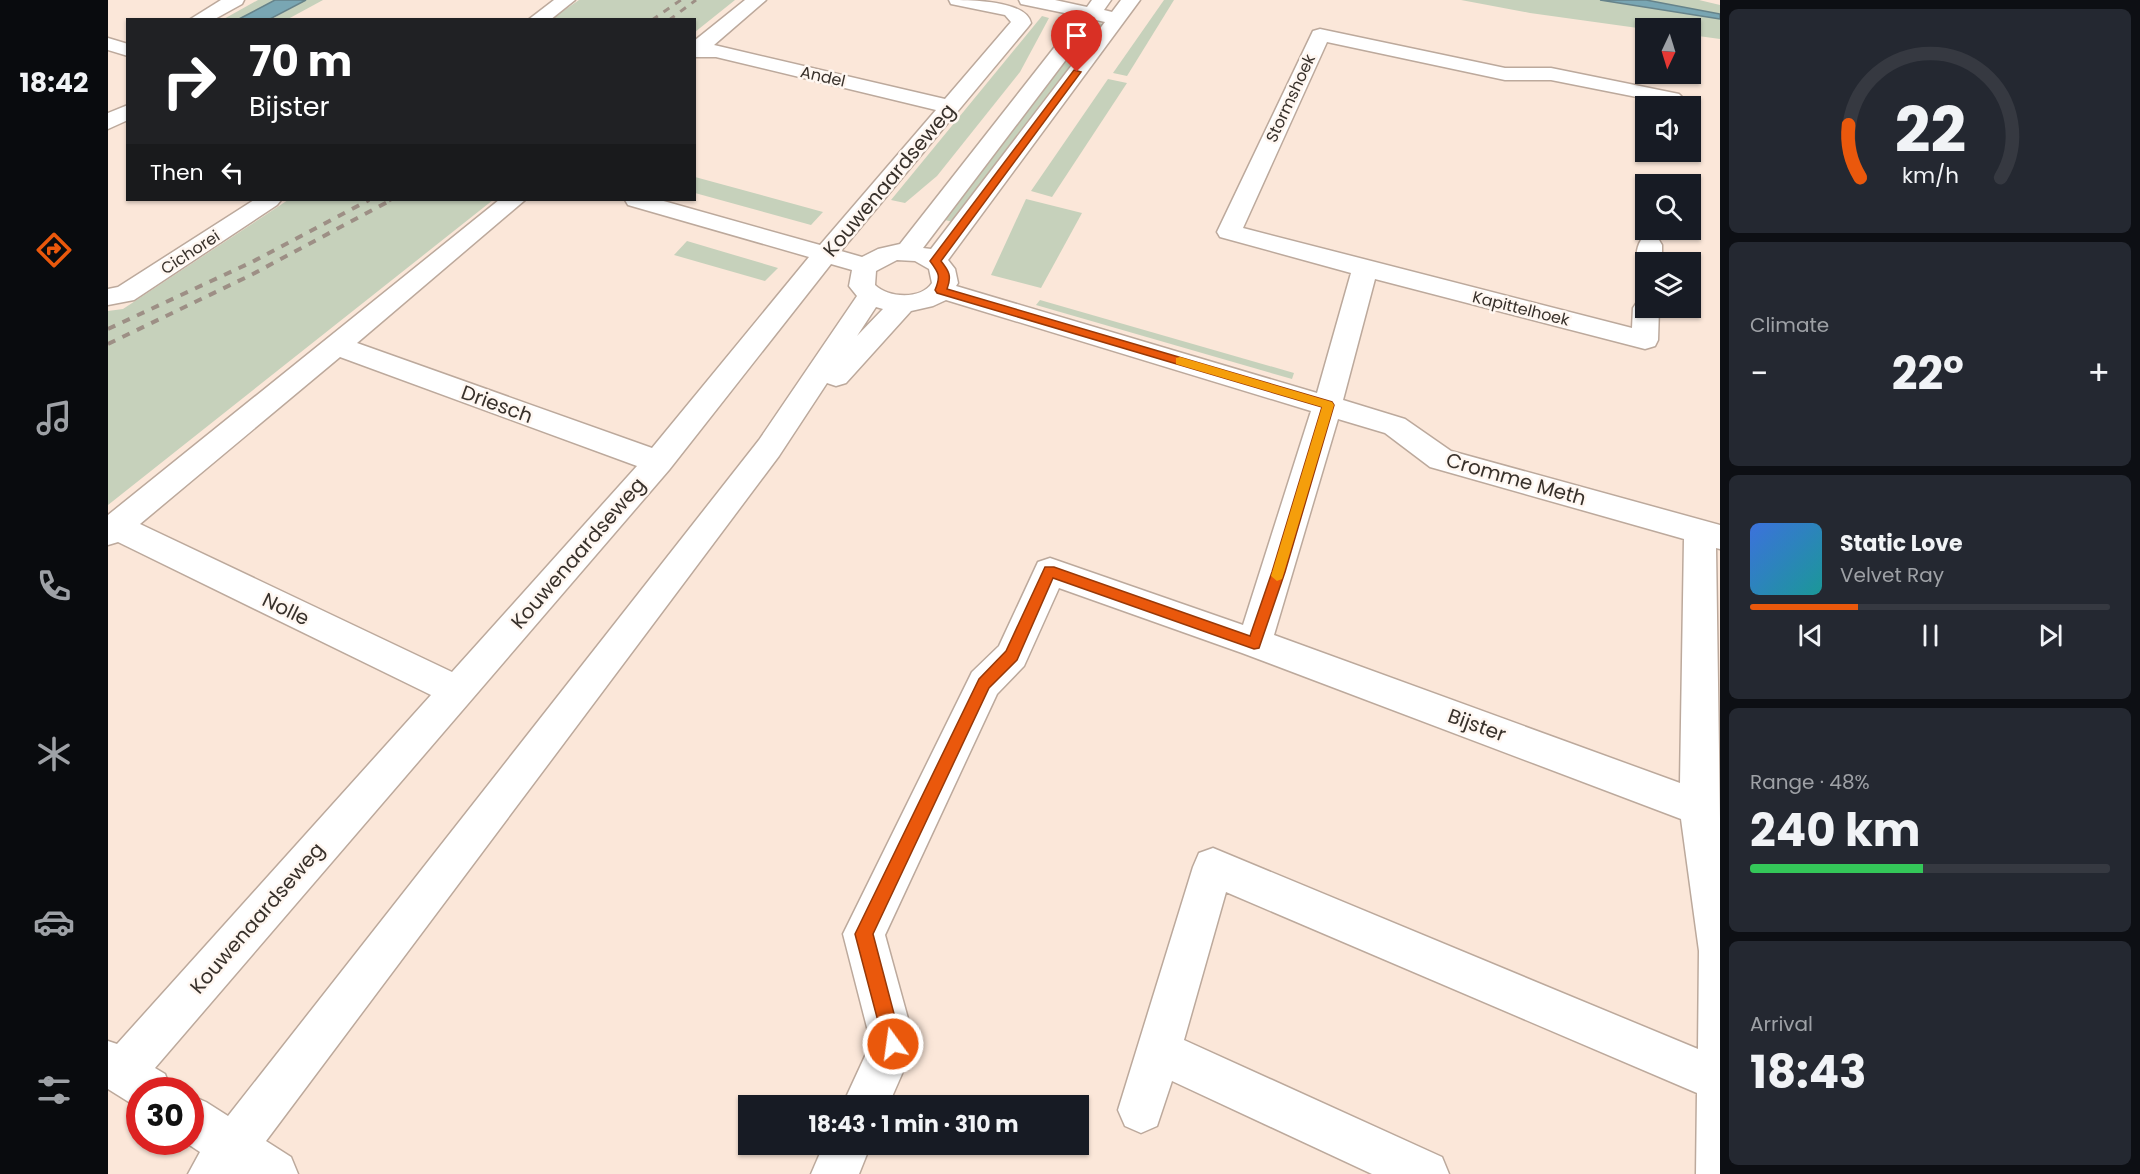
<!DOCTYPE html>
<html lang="en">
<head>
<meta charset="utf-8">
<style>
	:root { --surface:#171b24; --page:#242831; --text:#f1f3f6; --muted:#9ea1a6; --line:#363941; --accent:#ea580c }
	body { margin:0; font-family:Poppins,sans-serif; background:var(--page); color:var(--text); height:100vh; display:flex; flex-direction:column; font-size:22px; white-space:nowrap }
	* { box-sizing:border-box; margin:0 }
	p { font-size:20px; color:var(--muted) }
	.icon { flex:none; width:33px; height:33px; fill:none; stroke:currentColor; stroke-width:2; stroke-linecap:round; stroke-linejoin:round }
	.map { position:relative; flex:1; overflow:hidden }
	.drawer { display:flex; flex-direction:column; gap:9px; padding:9px; background:#0d0f14; width:420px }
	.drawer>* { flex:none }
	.top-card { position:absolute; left:18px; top:18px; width:570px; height:183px; border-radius:0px; box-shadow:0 2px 4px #0004; background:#202124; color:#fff; overflow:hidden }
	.needle { width:39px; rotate:184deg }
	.controls { position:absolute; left:1527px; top:18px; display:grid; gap:12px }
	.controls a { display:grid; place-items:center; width:66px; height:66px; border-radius:0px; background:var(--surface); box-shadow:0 2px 4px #0004; font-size:30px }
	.speed { position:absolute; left:18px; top:1077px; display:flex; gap:12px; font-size:30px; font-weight:700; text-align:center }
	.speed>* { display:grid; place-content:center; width:78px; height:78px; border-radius:50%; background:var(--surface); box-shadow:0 2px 4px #0004; line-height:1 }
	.speed .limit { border:9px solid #d22; background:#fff; color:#111 }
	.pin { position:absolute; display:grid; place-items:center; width:51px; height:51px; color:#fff; margin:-62px -26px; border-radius:50% 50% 50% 0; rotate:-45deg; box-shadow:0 0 6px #0007 }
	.pin .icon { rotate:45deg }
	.me { position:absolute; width:66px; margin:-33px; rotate:346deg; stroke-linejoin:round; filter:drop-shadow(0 0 4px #0008) }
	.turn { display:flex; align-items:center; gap:21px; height:126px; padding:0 24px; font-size:27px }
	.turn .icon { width:78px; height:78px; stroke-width:2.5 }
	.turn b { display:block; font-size:42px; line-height:51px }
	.then { display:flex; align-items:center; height:57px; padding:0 24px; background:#0003; gap:12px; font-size:22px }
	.big { font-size:45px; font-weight:700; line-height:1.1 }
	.drawer .widget { flex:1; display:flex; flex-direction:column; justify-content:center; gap:9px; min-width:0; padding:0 21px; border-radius:9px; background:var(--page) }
	.drawer .dial { align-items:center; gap:0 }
	.dial svg { height:156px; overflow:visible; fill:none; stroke:var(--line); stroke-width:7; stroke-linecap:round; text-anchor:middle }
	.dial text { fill:var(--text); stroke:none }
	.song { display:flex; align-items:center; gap:18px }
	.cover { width:72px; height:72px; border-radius:9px; background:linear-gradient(135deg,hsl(220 70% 55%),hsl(180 70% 35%)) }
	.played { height:6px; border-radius:3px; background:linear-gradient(90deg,var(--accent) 30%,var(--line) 30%) }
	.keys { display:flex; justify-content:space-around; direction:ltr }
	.heat { display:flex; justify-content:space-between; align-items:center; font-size:33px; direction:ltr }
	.charge { height:9px; border-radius:4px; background:linear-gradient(90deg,#34c759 48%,var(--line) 0) }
	.trip { position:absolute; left:630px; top:1095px; width:351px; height:60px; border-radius:0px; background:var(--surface); box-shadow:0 2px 4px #0004; font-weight:700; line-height:60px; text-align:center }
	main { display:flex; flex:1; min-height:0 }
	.tabs { display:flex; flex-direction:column; width:108px; justify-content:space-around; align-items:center; background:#090b0e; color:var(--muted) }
	.tabs .icon { width:42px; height:42px }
	.tabs .on { color:var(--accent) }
	.tabs b { font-size:27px; color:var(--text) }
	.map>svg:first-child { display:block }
	.green { fill:#c6d1bb }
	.water { fill:#79a6b3; stroke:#66838a; stroke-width:1.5 }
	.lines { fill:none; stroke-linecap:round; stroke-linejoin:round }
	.minor-casing { stroke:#bca99c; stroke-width:3 }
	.minor { fill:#fff; fill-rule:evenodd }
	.rail-far1 { stroke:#9d8f85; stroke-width:3; stroke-dasharray:7 7; stroke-linecap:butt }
	.rail { stroke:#9d8f85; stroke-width:4; stroke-dasharray:8 8; stroke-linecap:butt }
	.route { fill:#ea580c; stroke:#983908; stroke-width:1.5 }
	.slow { fill:#f59e0b }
	.labels { text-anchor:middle; stroke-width:5; stroke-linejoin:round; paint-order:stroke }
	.far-street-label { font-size:16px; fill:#38312b; stroke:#fff7f1 }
	.street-label { font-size:20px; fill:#38312b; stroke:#fff7f1 }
</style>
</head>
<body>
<main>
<nav class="tabs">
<b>18:42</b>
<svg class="icon on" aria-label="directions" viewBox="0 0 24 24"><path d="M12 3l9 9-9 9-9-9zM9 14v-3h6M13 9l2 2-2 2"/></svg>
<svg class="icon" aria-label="music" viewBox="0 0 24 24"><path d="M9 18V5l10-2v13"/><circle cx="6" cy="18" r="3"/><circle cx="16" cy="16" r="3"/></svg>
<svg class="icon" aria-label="phone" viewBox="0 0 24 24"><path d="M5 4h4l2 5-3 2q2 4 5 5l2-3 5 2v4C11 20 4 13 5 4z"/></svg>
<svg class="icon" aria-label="climate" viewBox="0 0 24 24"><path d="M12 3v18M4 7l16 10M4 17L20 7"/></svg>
<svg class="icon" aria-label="car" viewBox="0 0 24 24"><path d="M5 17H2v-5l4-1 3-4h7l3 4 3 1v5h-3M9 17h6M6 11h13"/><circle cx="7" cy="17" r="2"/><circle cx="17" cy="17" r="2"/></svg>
<svg class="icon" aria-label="filters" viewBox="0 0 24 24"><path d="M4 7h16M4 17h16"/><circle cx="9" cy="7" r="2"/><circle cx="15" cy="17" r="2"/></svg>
</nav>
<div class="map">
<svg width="1612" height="1174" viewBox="0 0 1612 1174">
	<rect width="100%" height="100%" fill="#fbe7d9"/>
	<g class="green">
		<path d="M150,0H167L131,19L114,20Z"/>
		<path d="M198,0H215L180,19L162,20Z"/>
		<path d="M471,0H627L587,32L586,20H442Z"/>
		<path d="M1056,0H1066L1019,76L1005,73Z"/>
		<path d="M1353,0H1492L1612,19V39L1583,35L1582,28L1537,29L1422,13Z"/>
		<path d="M1538,0H1591L1612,5V14Z"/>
		<path d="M934,16L941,18L912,72L829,176L797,203L783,200Z"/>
		<path d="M984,22L995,24L845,222L833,219Z"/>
		<path d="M1000,79L1019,83L944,197L923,191Z"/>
		<path d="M586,177H587L715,212L703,225L587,193Z"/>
		<path d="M918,199L974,213L933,288L883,275Z"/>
		<path d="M180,200H385L0,505V311L15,309Z"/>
		<path d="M579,241L670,268L657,281L566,255Z"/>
		<path d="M932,300L1186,373L1184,379L928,305Z"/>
	</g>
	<g class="water">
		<path d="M167,0H198L162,19H131Z"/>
		<path d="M1492,0H1538L1612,14V19Z"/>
	</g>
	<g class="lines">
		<defs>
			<g id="minor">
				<path d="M113,0H136L134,4L105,20H81Z"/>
				<path d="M446,0H467L442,20H420Z"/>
				<path d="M637,0H658L606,45L837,99L903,22L897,15L843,4L841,0C861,0 918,0 923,23L920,27L733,251L754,257L770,249L792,244L971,16L913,4L911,0H947L979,7L984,0H1003L996,10L1004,12L1013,0H1032L840,260L847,269L850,283L848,286L1209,393L1243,273L1112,237L1109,232L1205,31L1212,29L1397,68H1443L1571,94L1575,98L1571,102L1564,104L1443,80H1397L1219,42L1135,228L1524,328L1525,308L1529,302L1538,300V308H1551L1550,340L1547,346L1537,349L1267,279L1235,400L1297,419L1343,451L1612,525V549L1608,548L1612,819V1174H1588L1589,1093L1118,892L1076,1040L1334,1157L1341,1174H1264L1064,1081L1049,1126L1033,1133L1017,1126L1010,1110L1085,867L1091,853L1105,848L1590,1049L1591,951L1573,819L1134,653L951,588L916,666L889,694L777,935L807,1044L780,1106H734L763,1043L735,934L864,672L891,646L930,562L942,558L1135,625L1203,411L838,300L825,306L803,311L738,383L728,386L719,383L671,456L158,1141L183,1157L190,1174H80L92,1152L77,1142H82V1095L98,1102L120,1116L651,440L749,296L741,286L744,270L723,264L561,470L47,1068L57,1074L63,1090H32V1109L0,1089V1041L9,1044L323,695L10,542L0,545V515L391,200H417L249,343L544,448L701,257L520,205L517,200H552L712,245L828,110L608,57H586V41ZM988,20L997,22L823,249L815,248ZM789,260L807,261L821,269L824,283C813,300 780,298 767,285L768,271ZM768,307L775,309L749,336ZM232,357L529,466L344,672L32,524ZM1230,419L1277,433L1322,467L1576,539L1572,783L1166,635Z"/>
				<path d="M0,38L20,44V56L0,50Z"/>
				<path d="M20,105V120L0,129V113Z"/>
				<path d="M146,200H173L169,205L26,300L0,305V289L10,287Z"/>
				<path d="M1542,238L1551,240L1554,245V262H1538V269L1532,267C1527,259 1528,248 1533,240Z"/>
				<path d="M716,1144H763L751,1174H703Z"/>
			</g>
		</defs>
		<use href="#minor" class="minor-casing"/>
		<use href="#minor" class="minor"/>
		<g class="rail-far1">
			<path d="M544,20L573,0"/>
			<path d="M561,20L588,0"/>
			<path d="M259,201L261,200"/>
			<path d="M281,201L283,200"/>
		</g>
		<g class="rail">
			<path d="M0,329L142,263L261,200"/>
			<path d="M0,344L143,275L283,200"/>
		</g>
	</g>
	<path class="route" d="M966,70L973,72L833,261C841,271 844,276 839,289L1224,402L1226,405L1177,572L1151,648L1146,649L945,578L909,660L881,688L765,934L794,1044L791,1050L785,1053L778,1050L776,1044L747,934L871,679L898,651L937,567H946L1142,636L1164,572L1214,407L829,293L827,290C833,276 831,273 822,261Z"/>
	<path class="slow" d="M1072,357L1224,402L1226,405L1174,579L1169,581L1163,576L1214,407L1068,364V358Z"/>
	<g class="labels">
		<g class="far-street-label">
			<text transform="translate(715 76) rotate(13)" y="6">Andel</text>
			<text transform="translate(1182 98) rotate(-65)" y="6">Stormshoek</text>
			<text transform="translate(82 252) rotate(-33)" y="6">Cichorei</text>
			<text transform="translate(1413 308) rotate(14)" y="6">Kapittelhoek</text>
		</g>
		<g class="street-label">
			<text transform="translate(781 180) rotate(-50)" y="7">Kouwenaardseweg</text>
			<text transform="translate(389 404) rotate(20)" y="7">Driesch</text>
			<text transform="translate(1408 479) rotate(16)" y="7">Cromme Meth</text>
			<text transform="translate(470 553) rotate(-49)" y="7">Kouwenaardseweg</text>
			<text transform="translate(178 609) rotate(26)" y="7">Nolle</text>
			<text transform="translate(1369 725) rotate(20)" y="7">Bijster</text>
			<text transform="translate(149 918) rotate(-49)" y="7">Kouwenaardseweg</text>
		</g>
	</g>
</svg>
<div class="controls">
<a><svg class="needle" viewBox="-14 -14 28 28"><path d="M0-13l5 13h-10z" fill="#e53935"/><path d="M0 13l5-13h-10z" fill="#9ea1a6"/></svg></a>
<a><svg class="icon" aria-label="sound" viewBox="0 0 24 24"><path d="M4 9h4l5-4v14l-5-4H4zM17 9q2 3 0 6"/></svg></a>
<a><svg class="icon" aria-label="search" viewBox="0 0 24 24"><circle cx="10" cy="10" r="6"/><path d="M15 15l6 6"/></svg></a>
<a><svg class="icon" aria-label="layers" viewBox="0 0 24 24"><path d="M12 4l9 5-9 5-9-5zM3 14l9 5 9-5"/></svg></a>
</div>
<div class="speed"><div class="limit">30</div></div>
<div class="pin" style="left:969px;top:72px;background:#d93025"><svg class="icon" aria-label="arrive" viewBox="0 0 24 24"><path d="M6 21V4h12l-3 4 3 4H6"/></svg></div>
<svg class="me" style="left:785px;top:1044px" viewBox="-20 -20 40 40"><circle r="17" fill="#ea580c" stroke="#fff" stroke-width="3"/><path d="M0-11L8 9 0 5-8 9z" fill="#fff"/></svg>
<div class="trip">18:43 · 1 min · 310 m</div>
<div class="top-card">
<div class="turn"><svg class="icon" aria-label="right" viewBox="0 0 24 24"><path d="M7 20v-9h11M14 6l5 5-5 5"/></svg><div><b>70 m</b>Bijster</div></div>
<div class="then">Then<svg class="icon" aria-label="left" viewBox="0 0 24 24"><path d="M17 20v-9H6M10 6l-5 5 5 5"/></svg></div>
</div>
</div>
<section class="drawer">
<div class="widget dial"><svg viewBox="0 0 100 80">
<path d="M14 69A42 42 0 1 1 86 69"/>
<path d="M14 69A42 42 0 0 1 8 42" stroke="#ea580c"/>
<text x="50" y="56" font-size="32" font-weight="700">22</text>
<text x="50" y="72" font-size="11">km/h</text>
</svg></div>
<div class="widget"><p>Climate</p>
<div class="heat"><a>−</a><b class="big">22°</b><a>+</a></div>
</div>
<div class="widget">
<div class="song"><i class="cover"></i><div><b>Static Love</b><p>Velvet Ray</p></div></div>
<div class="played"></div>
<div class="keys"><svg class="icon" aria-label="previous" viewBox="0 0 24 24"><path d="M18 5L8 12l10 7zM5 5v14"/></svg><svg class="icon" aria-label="pause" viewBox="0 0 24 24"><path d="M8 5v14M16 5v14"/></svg><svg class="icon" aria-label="next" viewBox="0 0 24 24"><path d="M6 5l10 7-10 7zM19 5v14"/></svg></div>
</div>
<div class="widget"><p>Range · 48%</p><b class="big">240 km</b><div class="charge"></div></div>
<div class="widget"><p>Arrival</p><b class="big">18:43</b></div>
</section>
</main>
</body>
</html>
